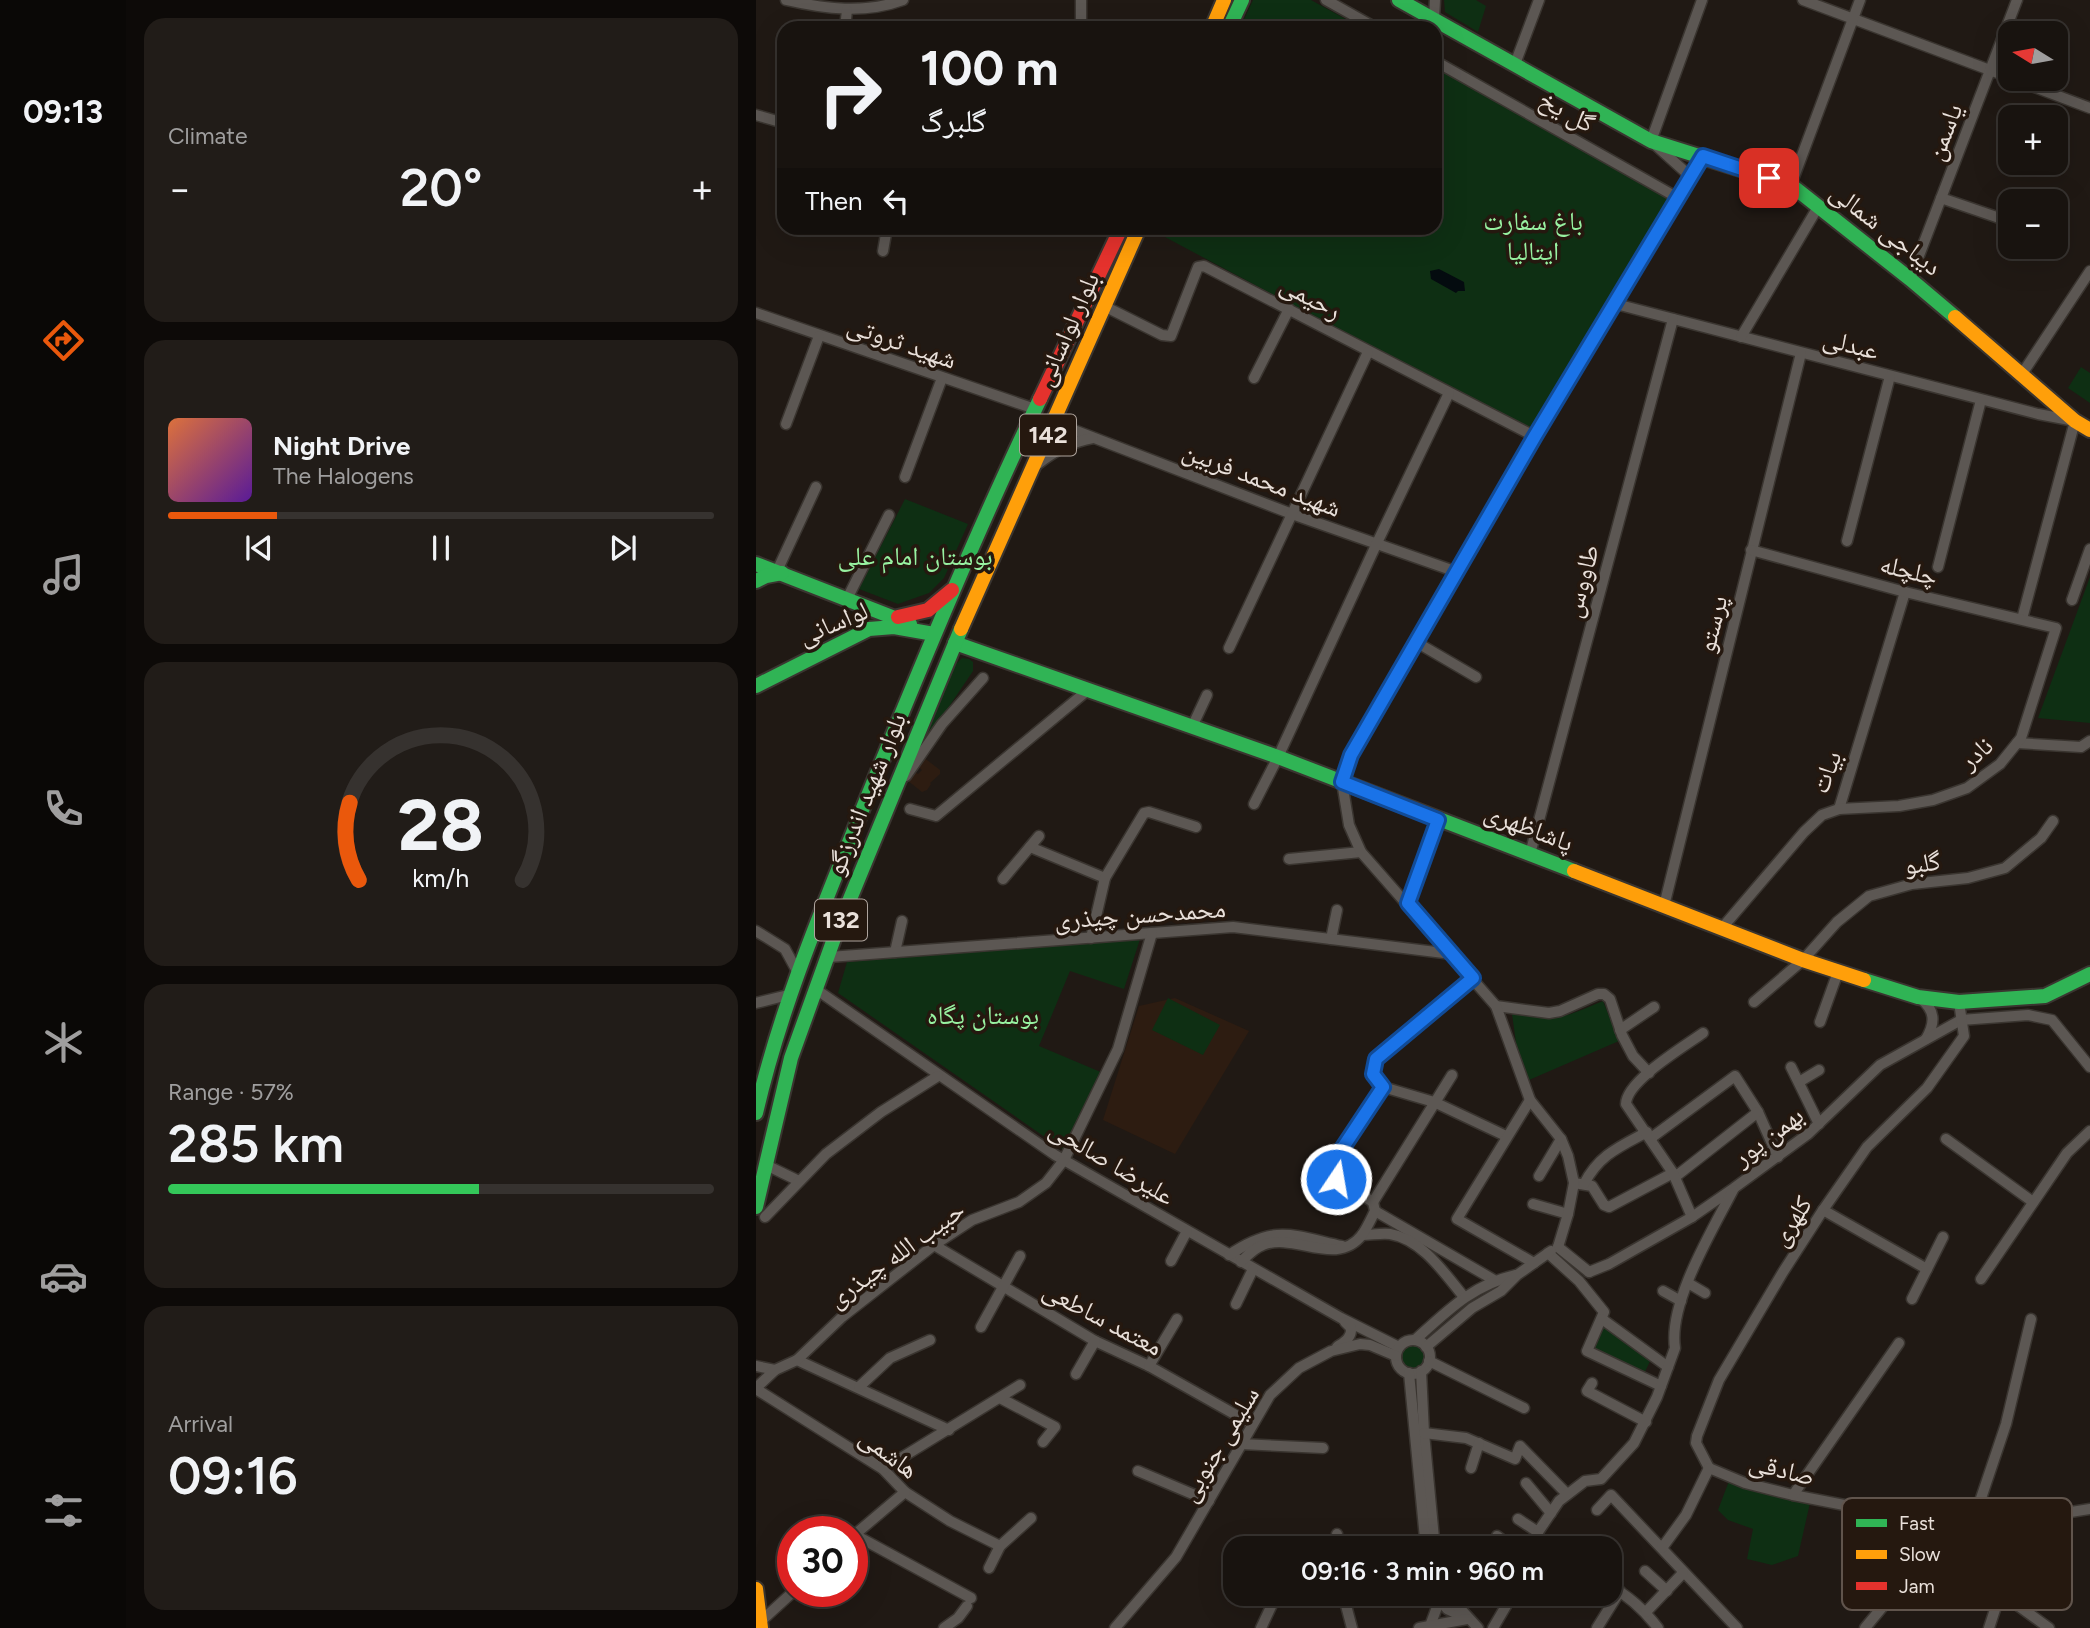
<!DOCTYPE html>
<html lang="en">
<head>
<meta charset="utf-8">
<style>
	:root { --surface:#18130f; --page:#211c18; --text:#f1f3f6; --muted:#9f9e9e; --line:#36322f; --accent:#ea580c }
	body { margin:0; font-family:Figtree,"Noto Naskh Arabic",sans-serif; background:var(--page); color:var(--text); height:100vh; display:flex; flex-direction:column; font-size:26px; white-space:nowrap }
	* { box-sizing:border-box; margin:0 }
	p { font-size:23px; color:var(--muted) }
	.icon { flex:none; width:38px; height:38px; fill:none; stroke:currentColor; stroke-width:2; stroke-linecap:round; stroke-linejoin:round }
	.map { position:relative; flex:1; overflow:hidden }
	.drawer { display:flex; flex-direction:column; gap:18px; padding:18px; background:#0d0a08; width:630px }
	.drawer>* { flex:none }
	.hud { position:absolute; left:21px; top:21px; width:665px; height:214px; border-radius:21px; box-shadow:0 7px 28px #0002,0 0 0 2px var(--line); background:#18130f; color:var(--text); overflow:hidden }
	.needle { width:46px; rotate:281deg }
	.controls { position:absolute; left:1242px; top:21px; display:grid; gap:14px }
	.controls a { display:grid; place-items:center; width:70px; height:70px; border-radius:14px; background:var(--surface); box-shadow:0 7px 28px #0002,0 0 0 2px var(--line); font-size:35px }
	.speed { position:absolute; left:21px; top:1516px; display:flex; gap:14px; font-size:35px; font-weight:700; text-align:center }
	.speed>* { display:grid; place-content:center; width:91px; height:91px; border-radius:50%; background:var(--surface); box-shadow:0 7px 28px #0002,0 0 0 2px var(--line); line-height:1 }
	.speed .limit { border:10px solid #d22; background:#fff; color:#111 }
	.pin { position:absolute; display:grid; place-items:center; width:60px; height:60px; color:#fff; margin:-30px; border-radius:14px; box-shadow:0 4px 10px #0006 }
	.me { position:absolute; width:77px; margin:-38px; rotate:12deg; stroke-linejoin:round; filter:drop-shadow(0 0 5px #0008) }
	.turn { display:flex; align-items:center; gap:24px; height:147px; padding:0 28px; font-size:32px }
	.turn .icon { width:91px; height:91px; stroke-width:2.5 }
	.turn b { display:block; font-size:49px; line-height:60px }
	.then { display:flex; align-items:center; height:66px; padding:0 28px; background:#0003; gap:14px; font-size:26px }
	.big { font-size:52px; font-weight:600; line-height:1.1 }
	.drawer .widget { flex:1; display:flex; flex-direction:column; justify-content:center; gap:10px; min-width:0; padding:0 24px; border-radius:21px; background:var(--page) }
	.drawer .dial { align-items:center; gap:0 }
	.dial svg { height:182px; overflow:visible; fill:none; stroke:var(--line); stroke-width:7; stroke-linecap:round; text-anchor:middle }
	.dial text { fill:var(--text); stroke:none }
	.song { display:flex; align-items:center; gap:21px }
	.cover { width:84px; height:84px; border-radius:10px; background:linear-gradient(135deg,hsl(20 70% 55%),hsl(270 70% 35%)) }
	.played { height:7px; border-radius:4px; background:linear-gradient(90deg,var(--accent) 20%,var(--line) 20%) }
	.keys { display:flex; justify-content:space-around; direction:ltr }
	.heat { display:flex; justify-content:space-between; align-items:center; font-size:38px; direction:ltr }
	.charge { height:10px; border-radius:5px; background:linear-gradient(90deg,#34c759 57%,var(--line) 0) }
	.trip { position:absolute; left:467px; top:1536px; width:399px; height:70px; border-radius:21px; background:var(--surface); box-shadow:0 7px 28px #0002,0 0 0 2px var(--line); font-weight:600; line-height:70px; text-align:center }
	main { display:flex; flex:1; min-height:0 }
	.dock { display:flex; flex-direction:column; width:126px; justify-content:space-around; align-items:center; background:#0a0806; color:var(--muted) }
	.dock .icon { width:49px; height:49px }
	.dock .selected { color:var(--accent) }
	.dock b { font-size:32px; color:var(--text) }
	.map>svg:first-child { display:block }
	.built { fill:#2d1c11 }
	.green { fill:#0e2f13 }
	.water { fill:#040b0f }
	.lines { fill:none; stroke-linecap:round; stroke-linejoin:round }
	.street-casing { stroke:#3a3530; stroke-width:13 }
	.fast-casing { stroke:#3a3530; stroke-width:18 }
	.slow-casing { stroke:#3a3530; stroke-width:18 }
	.jam-casing { stroke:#3a3530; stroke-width:18 }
	.street { stroke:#5c5753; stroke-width:10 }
	.fast { stroke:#30b455; stroke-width:14 }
	.slow { stroke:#ff9f0a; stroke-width:14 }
	.jam { stroke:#e5322d; stroke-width:14 }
	.route-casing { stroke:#114b97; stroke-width:18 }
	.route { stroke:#1a73e8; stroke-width:12 }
	.labels { text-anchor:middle; stroke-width:7; stroke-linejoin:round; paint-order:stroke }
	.shield { fill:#25180f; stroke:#aea49d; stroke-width:2 }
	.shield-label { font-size:24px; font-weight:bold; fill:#e9e0da }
	.street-label { font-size:26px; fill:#e9e0da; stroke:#25180f }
	.park-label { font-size:26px; fill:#98f2a1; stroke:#25180f }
	.key { fill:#25180f; stroke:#60544c; stroke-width:2 }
	.key-label { font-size:19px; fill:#e9e0da }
</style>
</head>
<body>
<main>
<nav class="dock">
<b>09:13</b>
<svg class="icon selected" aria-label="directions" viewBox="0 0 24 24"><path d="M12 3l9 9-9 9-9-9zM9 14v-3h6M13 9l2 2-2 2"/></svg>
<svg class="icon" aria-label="music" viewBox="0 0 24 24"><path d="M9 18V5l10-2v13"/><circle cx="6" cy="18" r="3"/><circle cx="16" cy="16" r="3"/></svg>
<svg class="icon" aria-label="phone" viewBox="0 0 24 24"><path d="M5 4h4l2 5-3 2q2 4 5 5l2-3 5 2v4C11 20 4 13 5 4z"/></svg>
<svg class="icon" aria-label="climate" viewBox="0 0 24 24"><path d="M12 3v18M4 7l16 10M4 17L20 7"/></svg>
<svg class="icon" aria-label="car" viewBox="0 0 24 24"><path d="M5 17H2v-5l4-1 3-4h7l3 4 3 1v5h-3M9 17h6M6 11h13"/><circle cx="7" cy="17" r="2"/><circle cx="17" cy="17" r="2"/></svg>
<svg class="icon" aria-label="filters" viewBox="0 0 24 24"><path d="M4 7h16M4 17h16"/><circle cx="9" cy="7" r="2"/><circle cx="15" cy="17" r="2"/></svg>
</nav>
<section class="drawer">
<div class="widget"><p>Climate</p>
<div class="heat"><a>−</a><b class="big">20°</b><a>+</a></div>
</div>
<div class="widget">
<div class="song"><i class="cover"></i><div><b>Night Drive</b><p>The Halogens</p></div></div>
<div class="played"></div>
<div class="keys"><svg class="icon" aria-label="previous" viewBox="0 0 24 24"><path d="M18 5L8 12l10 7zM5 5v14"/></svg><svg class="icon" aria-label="pause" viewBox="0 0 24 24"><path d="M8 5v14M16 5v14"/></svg><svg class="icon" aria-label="next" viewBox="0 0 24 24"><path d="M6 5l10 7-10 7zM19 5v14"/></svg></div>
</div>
<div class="widget dial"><svg viewBox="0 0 100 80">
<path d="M14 69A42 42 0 1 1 86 69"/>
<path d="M14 69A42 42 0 0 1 10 35" stroke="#ea580c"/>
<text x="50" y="56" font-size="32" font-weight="700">28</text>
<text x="50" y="72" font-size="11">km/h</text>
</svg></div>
<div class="widget"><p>Range · 57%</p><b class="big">285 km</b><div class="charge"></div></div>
<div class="widget"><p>Arrival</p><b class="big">09:16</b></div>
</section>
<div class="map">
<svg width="1334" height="1628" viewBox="0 0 1334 1628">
	<rect width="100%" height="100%" fill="#201914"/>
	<g class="built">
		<path d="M167,757L184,770V774L174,783L175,784L171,790L166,792L151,780L158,771L162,774L166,770L161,765Z"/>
		<path d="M419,998L493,1031L419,1154L347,1120L383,1006Z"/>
	</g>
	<g class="green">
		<path d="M497,0H555L606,28H484Z"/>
		<path d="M688,0H720L730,6L722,32L689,12Z"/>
		<path d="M679,68L914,197L775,432L392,228H679Z"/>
		<path d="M1325,367L1334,373V403L1312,388Z"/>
		<path d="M149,499L212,524L188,578L173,593L142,604L103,589Z"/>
		<path d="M1334,577V723L1282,718Z"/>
		<path d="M206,658L213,659L217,662V671L163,751L196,668Z"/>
		<path d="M384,939L368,989L314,971L283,1046L347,1073L306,1149L82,993L91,962Z"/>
		<path d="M412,998L464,1025L447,1055L396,1030Z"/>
		<path d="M847,1001L863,1041L773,1080L760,1043L756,1014C768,1011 777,1018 789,1018C809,1019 829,1008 847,1001Z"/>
		<path d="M848,1323L896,1357L887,1376L835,1350Z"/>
		<circle cx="657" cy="1356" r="14"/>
		<path d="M973,1481L1054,1503L1042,1556L1016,1565L991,1559L997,1529L972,1520L962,1510Z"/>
	</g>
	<path class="water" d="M683,269L708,282L709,291H702L700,293L675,279L674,271Z"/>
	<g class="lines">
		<defs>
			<g id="street">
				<path d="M30,0C69,9 109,14 147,0"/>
				<path d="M325,0V28"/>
				<path d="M570,0L620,28"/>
				<path d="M1047,0L1255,78"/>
				<path d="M678,19L679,0"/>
				<path d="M89,28L91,10"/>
				<path d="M679,61L922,198"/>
				<path d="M759,64L783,0"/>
				<path d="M1257,79L1334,108"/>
				<path d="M0,115L28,123"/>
				<path d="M935,177L895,141L946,0"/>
				<path d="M1035,185L1104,0"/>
				<path d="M1185,198L1255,222"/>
				<path d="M127,251L131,228"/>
				<path d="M1154,279L1261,0"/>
				<path d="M860,304L1282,414L1319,421L1266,619"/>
				<path d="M348,306L406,335L415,336L442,267L448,266L780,437"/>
				<path d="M0,313L279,409"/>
				<path d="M985,337L1062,207"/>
				<path d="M1266,374L1334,271"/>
				<path d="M498,378L533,309"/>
				<path d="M297,422L536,514L701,572"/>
				<path d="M30,424L63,336"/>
				<path d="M282,464C299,450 315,442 337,438"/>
				<path d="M149,477L186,378"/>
				<path d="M1091,541L1134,376"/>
				<path d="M1182,567L1225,400"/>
				<path d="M21,571L60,487"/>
				<path d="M91,599L133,515"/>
				<path d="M1316,600L1334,549"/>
				<path d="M660,642L720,677"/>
				<path d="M473,648L612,352"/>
				<path d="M436,727L451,695"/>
				<path d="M1261,743L1325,747L1334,741"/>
				<path d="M150,776L186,724L227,678"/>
				<path d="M498,804L522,757L620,545L693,393"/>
				<path d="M154,809L180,816L332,690"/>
				<path d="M1083,809L1149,592"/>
				<path d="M274,847L349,878"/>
				<path d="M774,854L917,319"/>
				<path d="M533,859L605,852"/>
				<path d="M247,879L283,836"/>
				<path d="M652,903L682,820"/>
				<path d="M908,906L1045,353"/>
				<path d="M966,928L1048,832L1066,815L1083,809L1143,806L1177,800L1211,788L1244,764L1265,738L1300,628L1149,592L995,550"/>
				<path d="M0,931L29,949L41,971"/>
				<path d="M335,938L349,878L388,813L393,812L440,827"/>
				<path d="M575,939L581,910"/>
				<path d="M139,952L146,921"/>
				<path d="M73,957L477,927L696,954"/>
				<path d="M61,990L299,1155L585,1318L643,1347"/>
				<path d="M1164,998C1179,1010 1180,1022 1170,1039"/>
				<path d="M998,1002L1047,960L1081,922L1113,896L1156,884L1212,878L1249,868L1285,838L1297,821"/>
				<path d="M0,1003L32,995"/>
				<path d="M740,1006L793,1013L804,1011L842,994H848L854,999L866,1035L877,1056L893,1073"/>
				<path d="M1064,1022L1082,972"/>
				<path d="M864,1030L898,1007"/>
				<path d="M1035,1067L1063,1124"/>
				<path d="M1043,1082L1063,1070"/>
				<path d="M627,1087L617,1075L620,1059L717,978"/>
				<path d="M627,1087L678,1102L750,1136"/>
				<path d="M774,1100L701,1219L778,1263"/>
				<path d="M895,1138L979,1076L1002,1112L1022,1157"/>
				<path d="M1190,1139L1277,1202"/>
				<path d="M10,1165L43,1181"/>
				<path d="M783,1176L805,1139"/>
				<path d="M919,1177L1002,1112"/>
				<path d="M818,1183L836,1186L848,1205L853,1207L917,1173"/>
				<path d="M828,1184C843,1155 863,1147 891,1132"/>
				<path d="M617,1202L580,1179L575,1172L576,1164L627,1087"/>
				<path d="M617,1202L696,1075"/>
				<path d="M777,1204L812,1214"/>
				<path d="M1067,1210L1171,1269"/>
				<path d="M619,1211L738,1280"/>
				<path d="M9,1217L70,1154L125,1112L182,1076"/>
				<path d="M936,1217L917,1173L870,1104C870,1081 929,1046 947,1033"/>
				<path d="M606,1235C615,1235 625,1233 634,1234C666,1239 689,1274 708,1297"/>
				<path d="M178,1245L339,1341L393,1366L496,1424"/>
				<path d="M802,1247L812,1214L818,1183L812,1156L805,1139L774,1100L740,1006L605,852L593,825L586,782L595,755L780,437L947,156"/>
				<path d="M802,1247L833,1272"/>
				<path d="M792,1253L823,1281L848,1312L831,1351L905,1386"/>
				<path d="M473,1255C519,1224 536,1235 586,1246"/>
				<path d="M415,1261L431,1231"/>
				<path d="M485,1262C492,1255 498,1248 507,1245C538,1232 580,1268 606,1235C611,1228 615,1219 619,1211L617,1202"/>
				<path d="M833,1272L853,1264L936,1217L978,1188L1052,1134L1124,1065L1205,1020L1272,1015L1296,1020L1334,1067"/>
				<path d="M1225,1279L1311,1153L1334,1131"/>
				<path d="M932,1283L949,1293"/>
				<path d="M907,1291L925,1301"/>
				<path d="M1156,1299L1187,1237"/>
				<path d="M480,1304L497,1269"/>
				<path d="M846,1319L912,1367"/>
				<path d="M225,1327L264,1256"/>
				<path d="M659,1340C691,1311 716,1285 760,1275"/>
				<circle cx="657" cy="1357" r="17"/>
				<path d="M581,1347C588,1342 596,1338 595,1328L589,1322"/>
				<path d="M670,1347L716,1308L745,1291L761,1275L795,1251"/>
				<path d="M41,1360L193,1430"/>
				<path d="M673,1361L768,1408"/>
				<path d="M0,1366L19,1370"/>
				<path d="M393,1366L421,1319"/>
				<path d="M665,1371L668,1433L679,1549"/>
				<path d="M653,1373L670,1549"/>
				<path d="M320,1374L339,1341"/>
				<path d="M836,1383L831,1391L890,1422"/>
				<path d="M103,1387L134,1358L174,1340"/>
				<path d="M0,1388L19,1370L41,1360L86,1317L178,1245L216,1220L263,1202L290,1183L308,1160L362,1049L396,933"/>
				<path d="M0,1389L127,1469L149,1492L194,1521L244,1546"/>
				<path d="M244,1398L299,1427L287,1442"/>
				<path d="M668,1433L710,1438L759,1459L764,1446L811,1494"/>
				<path d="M485,1444L567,1448"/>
				<path d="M715,1468L723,1443"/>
				<path d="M953,1468L940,1443L941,1436L963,1380L1027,1272L1067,1210L1111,1147L1171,1088L1208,1036L1203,1002"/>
				<path d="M953,1468L989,1483L1037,1495L1170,1521L1215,1528L1334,1509"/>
				<path d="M127,1469L264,1385"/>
				<path d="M382,1471L453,1501"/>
				<path d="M770,1483L795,1513"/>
				<path d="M1037,1495L1143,1343"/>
				<path d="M841,1510L855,1495L981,1628"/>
				<path d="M762,1519L782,1532"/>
				<path d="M1215,1528L1250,1424L1275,1319"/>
				<path d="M1215,1528L1246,1594L1293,1628"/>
				<path d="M99,1535L215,1598"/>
				<path d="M741,1536L758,1549"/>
				<path d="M96,1537L149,1492"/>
				<path d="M906,1548L930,1515L953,1468"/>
				<path d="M581,1549V1534"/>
				<path d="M783,1549L782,1532L803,1501L829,1481L845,1479L878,1443L901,1397L919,1348C912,1303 956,1231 977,1190"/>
				<path d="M233,1568L244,1546L275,1518"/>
				<path d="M889,1571L911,1591"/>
				<path d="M854,1586C873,1596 889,1611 902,1628"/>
				<path d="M587,1594L596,1628"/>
				<path d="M679,1594L691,1609L708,1617"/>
				<path d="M691,1594L722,1628"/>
				<path d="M700,1606L710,1594"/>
				<path d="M890,1612L927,1573"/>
				<path d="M4,1622L38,1591"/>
				<path d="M674,1626L681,1607L680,1596"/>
				<path d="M188,1628L202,1618L211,1606"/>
				<path d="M359,1628L420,1557L514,1395L543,1368L575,1351L604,1344L614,1345L640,1356"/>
				<path d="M505,1628L520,1596"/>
				<path d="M663,1628L711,1619"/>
				<path d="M737,1628L757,1594"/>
				<path d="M841,1628L864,1591"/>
				<path d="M1109,1628L1128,1605L1170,1521"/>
				<path d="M1233,1628L1245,1591"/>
			</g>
			<g id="fast">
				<path d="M643,0L895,141L1035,185L1154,279L1199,317"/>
				<path d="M473,28L486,0"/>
				<path d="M0,564L154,624"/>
				<path d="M0,581L10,576L26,573"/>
				<path d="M199,643L522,757L818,871"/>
				<path d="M0,686L113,629L138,627L178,634"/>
				<path d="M1108,980L1162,997L1203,1002L1289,996L1334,974"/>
				<path d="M0,1113C26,1001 70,900 113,793C167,661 222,528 284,399"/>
				<path d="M0,1207L35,1058L80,933L205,629"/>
			</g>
			<g id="slow">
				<path d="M456,28L468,0"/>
				<path d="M1199,317L1319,421L1334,430"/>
				<path d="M205,629L383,228"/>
				<path d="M818,871L1047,960L1108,980"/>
				<path d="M0,1589L5,1628"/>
			</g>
			<g id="jam">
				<path d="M284,399L365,228"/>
				<path d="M142,617L172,610L196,590"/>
			</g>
		</defs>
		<use href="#street" class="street-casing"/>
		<use href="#fast" class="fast-casing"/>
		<use href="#slow" class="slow-casing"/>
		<use href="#jam" class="jam-casing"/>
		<use href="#street" class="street"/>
		<use href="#fast" class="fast"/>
		<use href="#slow" class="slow"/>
		<use href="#jam" class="jam"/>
	</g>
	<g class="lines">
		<defs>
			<path id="route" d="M580,1179L575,1172L576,1164L627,1087L617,1074L620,1059L717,978L652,903L682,820L586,782L595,755L779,436L947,156L1013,178"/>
		</defs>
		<use href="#route" class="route-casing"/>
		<use href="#route" class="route"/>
	</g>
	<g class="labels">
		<g class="shield">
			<rect x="264" y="414.5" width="56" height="41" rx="5"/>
			<rect x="59" y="899.5" width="52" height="41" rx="5"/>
		</g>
		<g class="shield-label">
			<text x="292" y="443">142</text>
			<text x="85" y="928">132</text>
		</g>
		<g class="street-label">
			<text transform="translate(811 111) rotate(29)" y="9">گل یخ</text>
			<text transform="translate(1188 132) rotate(-69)" y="9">یاسمن</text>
			<text transform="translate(1130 229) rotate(38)" y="9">دیباجی شمالی</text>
			<text transform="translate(555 297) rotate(28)" y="9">رحیمی</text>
			<text transform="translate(311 329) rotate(-66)" y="9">بلوار لواسانی</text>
			<text transform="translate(146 342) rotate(19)" y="9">شهید ثروتی</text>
			<text transform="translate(1095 344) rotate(15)" y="9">عبدلی</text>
			<text transform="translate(506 479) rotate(21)" y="9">شهید محمد فربین</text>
			<text transform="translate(1153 570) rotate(14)" y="9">چلچله</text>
			<text transform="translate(825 581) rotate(-75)" y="9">طاووس</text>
			<text transform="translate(77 623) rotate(-23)" y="9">لواسانی</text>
			<text transform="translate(956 624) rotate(-76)" y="9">پرستو</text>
			<text transform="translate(1220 753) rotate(-41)" y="9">نادر</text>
			<text transform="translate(1070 772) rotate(-69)" y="9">بیات</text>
			<text transform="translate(110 794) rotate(-68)" y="9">بلوار شهید اندرزگو</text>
			<text transform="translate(773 827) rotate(21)" y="9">پاشاظهری</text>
			<text transform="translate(1166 863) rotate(-9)" y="9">گلبو</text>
			<text transform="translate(384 914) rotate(-4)" y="9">محمدحسن چیذری</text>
			<text transform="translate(1012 1136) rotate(-37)" y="9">بهمن پور</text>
			<text transform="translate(356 1162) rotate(31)" y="9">علیرضا صالحی</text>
			<text transform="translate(1035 1221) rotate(-57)" y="9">کلهری</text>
			<text transform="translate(140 1254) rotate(-36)" y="9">حبیب الله چیذری</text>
			<text transform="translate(347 1318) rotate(28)" y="9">معتمد ساطعی</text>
			<text transform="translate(463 1444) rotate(-59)" y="9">سلیمی جنوبی</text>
			<text transform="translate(133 1453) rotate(37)" y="9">هاشمی</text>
			<text transform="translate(1026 1469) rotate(14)" y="9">صادقی</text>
		</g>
		<g class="park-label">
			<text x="777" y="230">باغ سفارت<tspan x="777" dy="30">ایتالیا</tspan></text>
			<text x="159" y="565">بوستان امام علی</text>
			<text x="227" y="1024">بوستان پگاه</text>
		</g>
	</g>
	<rect x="1086" y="1498" width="230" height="112" rx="10" class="key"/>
	<rect x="1100" y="1519" width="31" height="8" fill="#30b455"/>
	<rect x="1100" y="1550" width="31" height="9" fill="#ff9f0a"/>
	<rect x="1100" y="1582" width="31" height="8" fill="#e5322d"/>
	<g class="key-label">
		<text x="1143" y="1530">Fast</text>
		<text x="1143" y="1561">Slow</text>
		<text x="1143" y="1593">Jam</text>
	</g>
</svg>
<div class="controls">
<a><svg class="needle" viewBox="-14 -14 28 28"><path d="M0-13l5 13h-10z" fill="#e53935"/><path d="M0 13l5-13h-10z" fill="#9f9e9e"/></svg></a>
<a>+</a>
<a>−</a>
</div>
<div class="speed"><div class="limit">30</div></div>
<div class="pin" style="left:1013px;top:178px;background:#d93025"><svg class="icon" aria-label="arrive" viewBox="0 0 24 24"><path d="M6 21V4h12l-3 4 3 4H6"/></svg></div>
<svg class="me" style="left:580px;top:1179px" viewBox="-20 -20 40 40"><circle r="17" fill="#1a73e8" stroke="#fff" stroke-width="3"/><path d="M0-11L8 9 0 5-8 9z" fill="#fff"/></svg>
<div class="trip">09:16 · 3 min · 960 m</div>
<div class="hud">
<div class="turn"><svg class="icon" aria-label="right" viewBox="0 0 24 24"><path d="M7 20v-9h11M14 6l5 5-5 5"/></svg><div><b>100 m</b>گلبرگ</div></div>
<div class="then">Then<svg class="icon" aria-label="left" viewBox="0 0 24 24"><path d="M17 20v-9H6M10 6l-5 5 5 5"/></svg></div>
</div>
</div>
</main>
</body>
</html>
